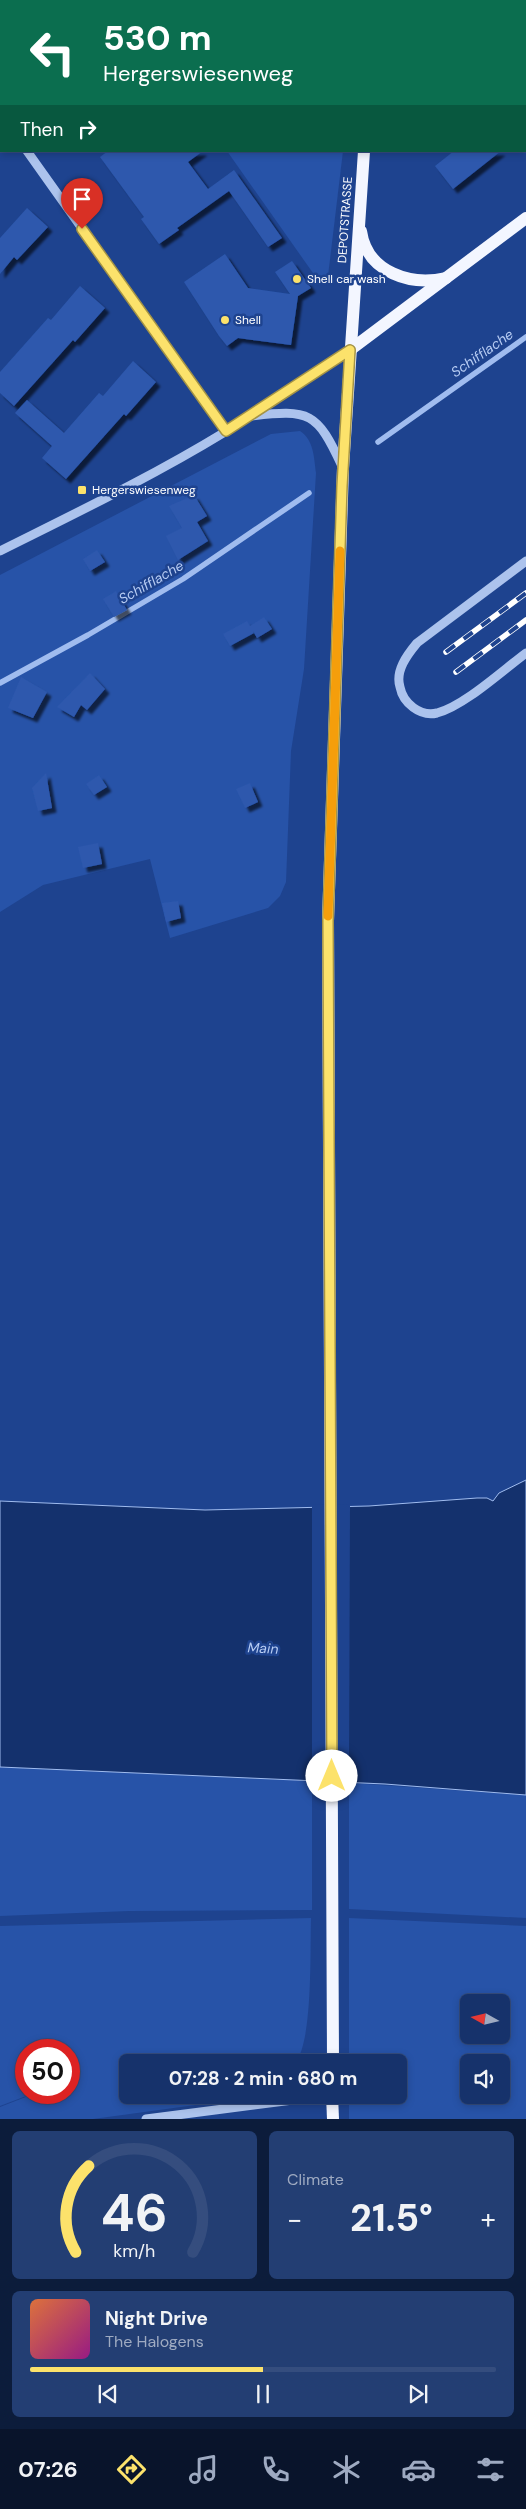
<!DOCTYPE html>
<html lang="en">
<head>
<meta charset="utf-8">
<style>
	:root { --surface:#16326b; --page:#233e73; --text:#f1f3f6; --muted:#9eaac1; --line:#354d7e; --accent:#fce26b }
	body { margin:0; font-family:"DM Sans",sans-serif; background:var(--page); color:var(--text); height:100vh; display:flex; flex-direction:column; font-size:19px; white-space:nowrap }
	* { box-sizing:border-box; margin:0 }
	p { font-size:16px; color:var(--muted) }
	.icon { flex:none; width:28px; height:28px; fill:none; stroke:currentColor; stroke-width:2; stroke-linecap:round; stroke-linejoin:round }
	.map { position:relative; height:2119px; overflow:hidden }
	.sheet { display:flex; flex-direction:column; gap:12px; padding:12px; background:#0c1c3b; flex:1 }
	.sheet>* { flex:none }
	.guide { position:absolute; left:0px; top:0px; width:526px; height:152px; box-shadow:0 2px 8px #0003,0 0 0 1px var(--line); background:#0b6e4f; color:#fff; overflow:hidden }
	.needle { width:32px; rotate:278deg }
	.buttons { position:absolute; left:460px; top:1994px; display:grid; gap:10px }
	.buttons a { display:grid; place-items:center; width:50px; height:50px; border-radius:8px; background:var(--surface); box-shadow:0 2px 8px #0003,0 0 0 1px var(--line); font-size:25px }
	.speed { position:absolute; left:15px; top:2039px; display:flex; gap:10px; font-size:25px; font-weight:700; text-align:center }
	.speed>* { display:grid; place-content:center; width:65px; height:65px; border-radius:50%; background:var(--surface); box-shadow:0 2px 8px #0003,0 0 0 1px var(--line); line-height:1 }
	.speed .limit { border:8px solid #d22; background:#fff; color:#111 }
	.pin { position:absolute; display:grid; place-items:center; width:42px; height:42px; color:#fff; margin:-51px -21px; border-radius:50% 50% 50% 0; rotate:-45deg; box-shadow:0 0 5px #0007 }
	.pin .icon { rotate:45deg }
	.me { position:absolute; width:55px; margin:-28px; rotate:0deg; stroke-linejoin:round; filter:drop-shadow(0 0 4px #0008) }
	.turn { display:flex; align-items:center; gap:18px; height:105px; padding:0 20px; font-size:22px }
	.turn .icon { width:65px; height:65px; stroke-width:2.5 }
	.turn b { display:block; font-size:35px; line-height:42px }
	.then { display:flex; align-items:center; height:48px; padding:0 20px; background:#0003; gap:10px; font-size:19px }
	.big { font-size:38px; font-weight:700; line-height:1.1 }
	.sheet .widget { flex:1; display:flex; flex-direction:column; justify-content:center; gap:8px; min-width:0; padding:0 18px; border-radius:8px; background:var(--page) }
	.sheet .dial { align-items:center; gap:0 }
	.dial svg { height:130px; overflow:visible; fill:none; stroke:var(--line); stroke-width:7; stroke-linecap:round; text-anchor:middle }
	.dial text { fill:var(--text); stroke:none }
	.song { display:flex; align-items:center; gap:15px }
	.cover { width:60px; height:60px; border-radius:8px; background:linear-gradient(135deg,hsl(20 70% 55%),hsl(310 70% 35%)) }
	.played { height:5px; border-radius:2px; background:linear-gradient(90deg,var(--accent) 50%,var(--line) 50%) }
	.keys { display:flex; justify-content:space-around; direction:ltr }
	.heat { display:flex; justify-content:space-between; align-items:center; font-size:28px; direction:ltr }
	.sheet .tiles { flex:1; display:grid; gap:12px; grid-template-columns:1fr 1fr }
	.widget:last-child { grid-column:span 2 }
	.trip { position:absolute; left:119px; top:2054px; width:288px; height:50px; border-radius:8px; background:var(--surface); box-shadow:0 2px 8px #0003,0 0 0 1px var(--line); font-weight:700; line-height:50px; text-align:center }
	.menu { display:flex; height:80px; justify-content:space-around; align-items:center; background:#09142b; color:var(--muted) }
	.menu .icon { width:35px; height:35px }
	.menu .current { color:var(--accent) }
	.menu b { font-size:22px; color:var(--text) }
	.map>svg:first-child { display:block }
	.green { fill:#2753a8; fill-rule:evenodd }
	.water { fill:#14316d; stroke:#a0bcef }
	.pier { fill:#1e438f }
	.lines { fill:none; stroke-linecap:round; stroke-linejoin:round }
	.stream { stroke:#a0bcef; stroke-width:5.5 }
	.building { fill:#2d58ad; filter:url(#shadow) }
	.minor { stroke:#acc3ed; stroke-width:9 }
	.major { stroke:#f3f6ff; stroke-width:12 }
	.rail-casing { stroke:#fff; stroke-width:5.5 }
	.rail { stroke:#1e438f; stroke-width:4; stroke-dasharray:11; stroke-linecap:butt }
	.route-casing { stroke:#a49346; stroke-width:12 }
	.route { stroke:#fce26b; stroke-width:9 }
	.slow { stroke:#f59e0b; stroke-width:9 }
	.poi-dot { fill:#fce26b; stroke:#1e438f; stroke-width:2 }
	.labels { text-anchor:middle; stroke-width:5; stroke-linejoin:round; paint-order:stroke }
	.street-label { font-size:12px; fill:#fff; stroke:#1e438f }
	.poi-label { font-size:12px; fill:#fff; stroke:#1e438f; text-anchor:start }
	.water-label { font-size:14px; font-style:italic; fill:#b8cdf4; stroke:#1e438f }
</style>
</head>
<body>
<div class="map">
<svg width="526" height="2119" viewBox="0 0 526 2119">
	<defs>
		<filter id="shadow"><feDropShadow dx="4.5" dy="4.5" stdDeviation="1" flood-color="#0009"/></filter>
	</defs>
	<rect width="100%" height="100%" fill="#1e438f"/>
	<g class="green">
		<path d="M214,0H352V1Z"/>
		<path d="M227,151H343L328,276L320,283Z"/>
		<path d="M300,431C314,440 314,458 316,473L304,669L291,751L286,882L280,896L268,908L170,938L150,859L43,885L0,912V575L271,434Z"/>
		<path d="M0,1767L312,1781V1910L129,1911L0,1916Z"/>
		<path d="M349,1783L526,1795V1918L349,1909Z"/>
		<path d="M311,1918C310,1951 313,2038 296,2062H128V2095H269L93,2119H0V2107L36,2093L69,2092V2050H26V2092L34,2093L0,2106V1926Z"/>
		<path d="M349,1918L526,1926V2119H349V2095H398V2062H349ZM469,2002H501V2035H469ZM469,2062H501V2095H469Z"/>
	</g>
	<path class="water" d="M526,1480V1795L385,1784L0,1767V1501L205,1510L369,1506L477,1498H487L493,1501L499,1493Z"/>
	<path class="pier" d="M350,1504L349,1785L312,1783V1505Z"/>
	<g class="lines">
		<g class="stream">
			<path d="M378,442L526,337"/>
			<path d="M0,683L88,635L183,579L309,493"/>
		</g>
	</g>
	<g class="building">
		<path d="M108,151H203L188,162L208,189L234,170L282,238L268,247L229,191L177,228L179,230L159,244L141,219L144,217L100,157Z"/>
		<path d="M454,151H501L453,189L435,166Z"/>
		<path d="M27,208L48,227L17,260L14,257L0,274V238Z"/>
		<path d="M225,254L248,288L290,294L275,272L292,261L311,288L298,296L291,345L238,338L227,346L219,336L184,282Z"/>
		<path d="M80,286L105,308L75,342L73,340L14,406L0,393V372L48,318L51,320Z"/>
		<path d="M133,361L156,382L126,416L124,414L66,479L42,458L52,446L15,413L27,400L64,433L99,393L103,396Z"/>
		<path d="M194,495L207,516L197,522L208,541L178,560L166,536L182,528L169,506Z"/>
		<path d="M97,550L105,562L90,571L83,559Z"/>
		<path d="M116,591L127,610L114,617L103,599Z"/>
		<path d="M264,617L272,629L257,638L253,631L254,633L230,646L223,634L247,621L250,626Z"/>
		<path d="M90,673L105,689L87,710L81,705L74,717L57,707Z"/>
		<path d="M21,677L47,692L33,718L8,708Z"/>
		<path d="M46,773L52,808L38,811L32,788Z"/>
		<path d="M99,775L107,787L94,795L86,784Z"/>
		<path d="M250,783L258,802L245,808L236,789Z"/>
		<path d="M98,843L102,864L83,868L78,847Z"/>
		<path d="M178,901L181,918L166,922L162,903Z"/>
	</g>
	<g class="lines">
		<g class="minor">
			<path d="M0,114L1,116"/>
			<path d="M27,151L226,431"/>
			<path d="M251,416C310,409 317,412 342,466"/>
			<path d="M0,551C76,513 153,476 225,432C268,406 309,377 350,350"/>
			<path d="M526,561L417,643C407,655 395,671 400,687C403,703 420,717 437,713C464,706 503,670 526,653"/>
			<path d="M146,2119L332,2095"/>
		</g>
		<g class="major">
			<path d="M374,1V0"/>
			<path d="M361,231C367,273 411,286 446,278"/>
			<path d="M350,350L526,218"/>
			<path d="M333,2062L328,921L343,468L364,151"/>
			<path d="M332,2095L333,2119"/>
		</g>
		<defs>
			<g id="rail">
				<path d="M446,652L526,593"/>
				<path d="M456,672L526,620"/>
			</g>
		</defs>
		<use href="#rail" class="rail-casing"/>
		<use href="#rail" class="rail"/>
	</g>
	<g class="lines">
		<defs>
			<path id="route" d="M82,229L226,431L350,350L342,486L328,921L332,1776"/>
		</defs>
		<use href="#route" class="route-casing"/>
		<use href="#route" class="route"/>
		<path class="slow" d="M328,916L340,551"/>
	</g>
	<g class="poi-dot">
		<circle cx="297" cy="279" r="5"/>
		<circle cx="225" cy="320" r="5"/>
		<rect x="77" y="485" width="10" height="10" rx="2.5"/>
	</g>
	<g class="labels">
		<g class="street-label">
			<text transform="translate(345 220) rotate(-86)" y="4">DEPOTSTRASSE</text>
		</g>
		<g class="poi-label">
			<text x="307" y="283">Shell car wash</text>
			<text x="235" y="324">Shell</text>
			<text x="92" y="494">Hergerswiesenweg</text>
		</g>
		<g class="water-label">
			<text transform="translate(482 353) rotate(-35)" y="5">Schifflache</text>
			<text transform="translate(151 582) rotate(-30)" y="5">Schifflache</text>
			<text transform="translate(263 1648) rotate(3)" y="5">Main</text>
		</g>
	</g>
</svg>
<div class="buttons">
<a><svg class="needle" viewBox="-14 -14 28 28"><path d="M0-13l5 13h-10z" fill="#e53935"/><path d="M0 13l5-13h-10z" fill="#9eaac1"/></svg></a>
<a><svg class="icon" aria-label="sound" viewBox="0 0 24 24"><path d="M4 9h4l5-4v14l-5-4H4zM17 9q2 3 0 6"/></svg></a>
</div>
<div class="speed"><div class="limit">50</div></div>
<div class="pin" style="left:82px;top:229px;background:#d93025"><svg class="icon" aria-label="arrive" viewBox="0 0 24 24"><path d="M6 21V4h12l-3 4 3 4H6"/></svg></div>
<svg class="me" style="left:332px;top:1776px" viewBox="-20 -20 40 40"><circle r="19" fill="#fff"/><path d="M0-13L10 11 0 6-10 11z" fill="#fce26b"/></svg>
<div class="trip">07:28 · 2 min · 680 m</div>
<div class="guide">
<div class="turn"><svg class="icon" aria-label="left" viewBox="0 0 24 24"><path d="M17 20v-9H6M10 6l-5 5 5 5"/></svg><div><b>530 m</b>Hergerswiesenweg</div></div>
<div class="then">Then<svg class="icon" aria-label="right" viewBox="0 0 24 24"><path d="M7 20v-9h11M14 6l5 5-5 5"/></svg></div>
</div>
</div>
<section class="sheet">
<div class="tiles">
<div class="widget dial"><svg viewBox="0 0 100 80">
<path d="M14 69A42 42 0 1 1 86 69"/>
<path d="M14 69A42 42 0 0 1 22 16" stroke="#fce26b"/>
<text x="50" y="56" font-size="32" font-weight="700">46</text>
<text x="50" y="72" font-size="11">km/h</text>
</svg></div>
<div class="widget"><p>Climate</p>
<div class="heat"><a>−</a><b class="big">21.5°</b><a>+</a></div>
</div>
<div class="widget">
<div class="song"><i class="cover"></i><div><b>Night Drive</b><p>The Halogens</p></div></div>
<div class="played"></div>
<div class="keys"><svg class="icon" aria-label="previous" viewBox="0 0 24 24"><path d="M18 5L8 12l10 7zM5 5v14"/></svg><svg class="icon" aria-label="pause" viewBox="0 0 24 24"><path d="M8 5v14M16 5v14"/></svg><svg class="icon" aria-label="next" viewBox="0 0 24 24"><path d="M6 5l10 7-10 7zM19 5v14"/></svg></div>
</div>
</div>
</section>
<nav class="menu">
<b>07:26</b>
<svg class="icon current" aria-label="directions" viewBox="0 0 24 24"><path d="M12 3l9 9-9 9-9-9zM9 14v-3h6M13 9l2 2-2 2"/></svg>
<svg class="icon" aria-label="music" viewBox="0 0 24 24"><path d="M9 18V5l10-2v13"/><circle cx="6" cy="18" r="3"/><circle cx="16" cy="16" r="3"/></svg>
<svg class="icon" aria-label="phone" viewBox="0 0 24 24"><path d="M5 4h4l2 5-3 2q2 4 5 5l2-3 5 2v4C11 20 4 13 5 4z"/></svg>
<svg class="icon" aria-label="climate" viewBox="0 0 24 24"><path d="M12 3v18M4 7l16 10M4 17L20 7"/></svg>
<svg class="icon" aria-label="car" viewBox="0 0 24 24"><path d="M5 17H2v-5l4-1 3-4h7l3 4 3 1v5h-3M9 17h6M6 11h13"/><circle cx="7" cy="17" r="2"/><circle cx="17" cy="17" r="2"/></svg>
<svg class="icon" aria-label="filters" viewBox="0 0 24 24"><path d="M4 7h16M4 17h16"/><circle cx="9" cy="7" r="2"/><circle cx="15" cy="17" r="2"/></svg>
</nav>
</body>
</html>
